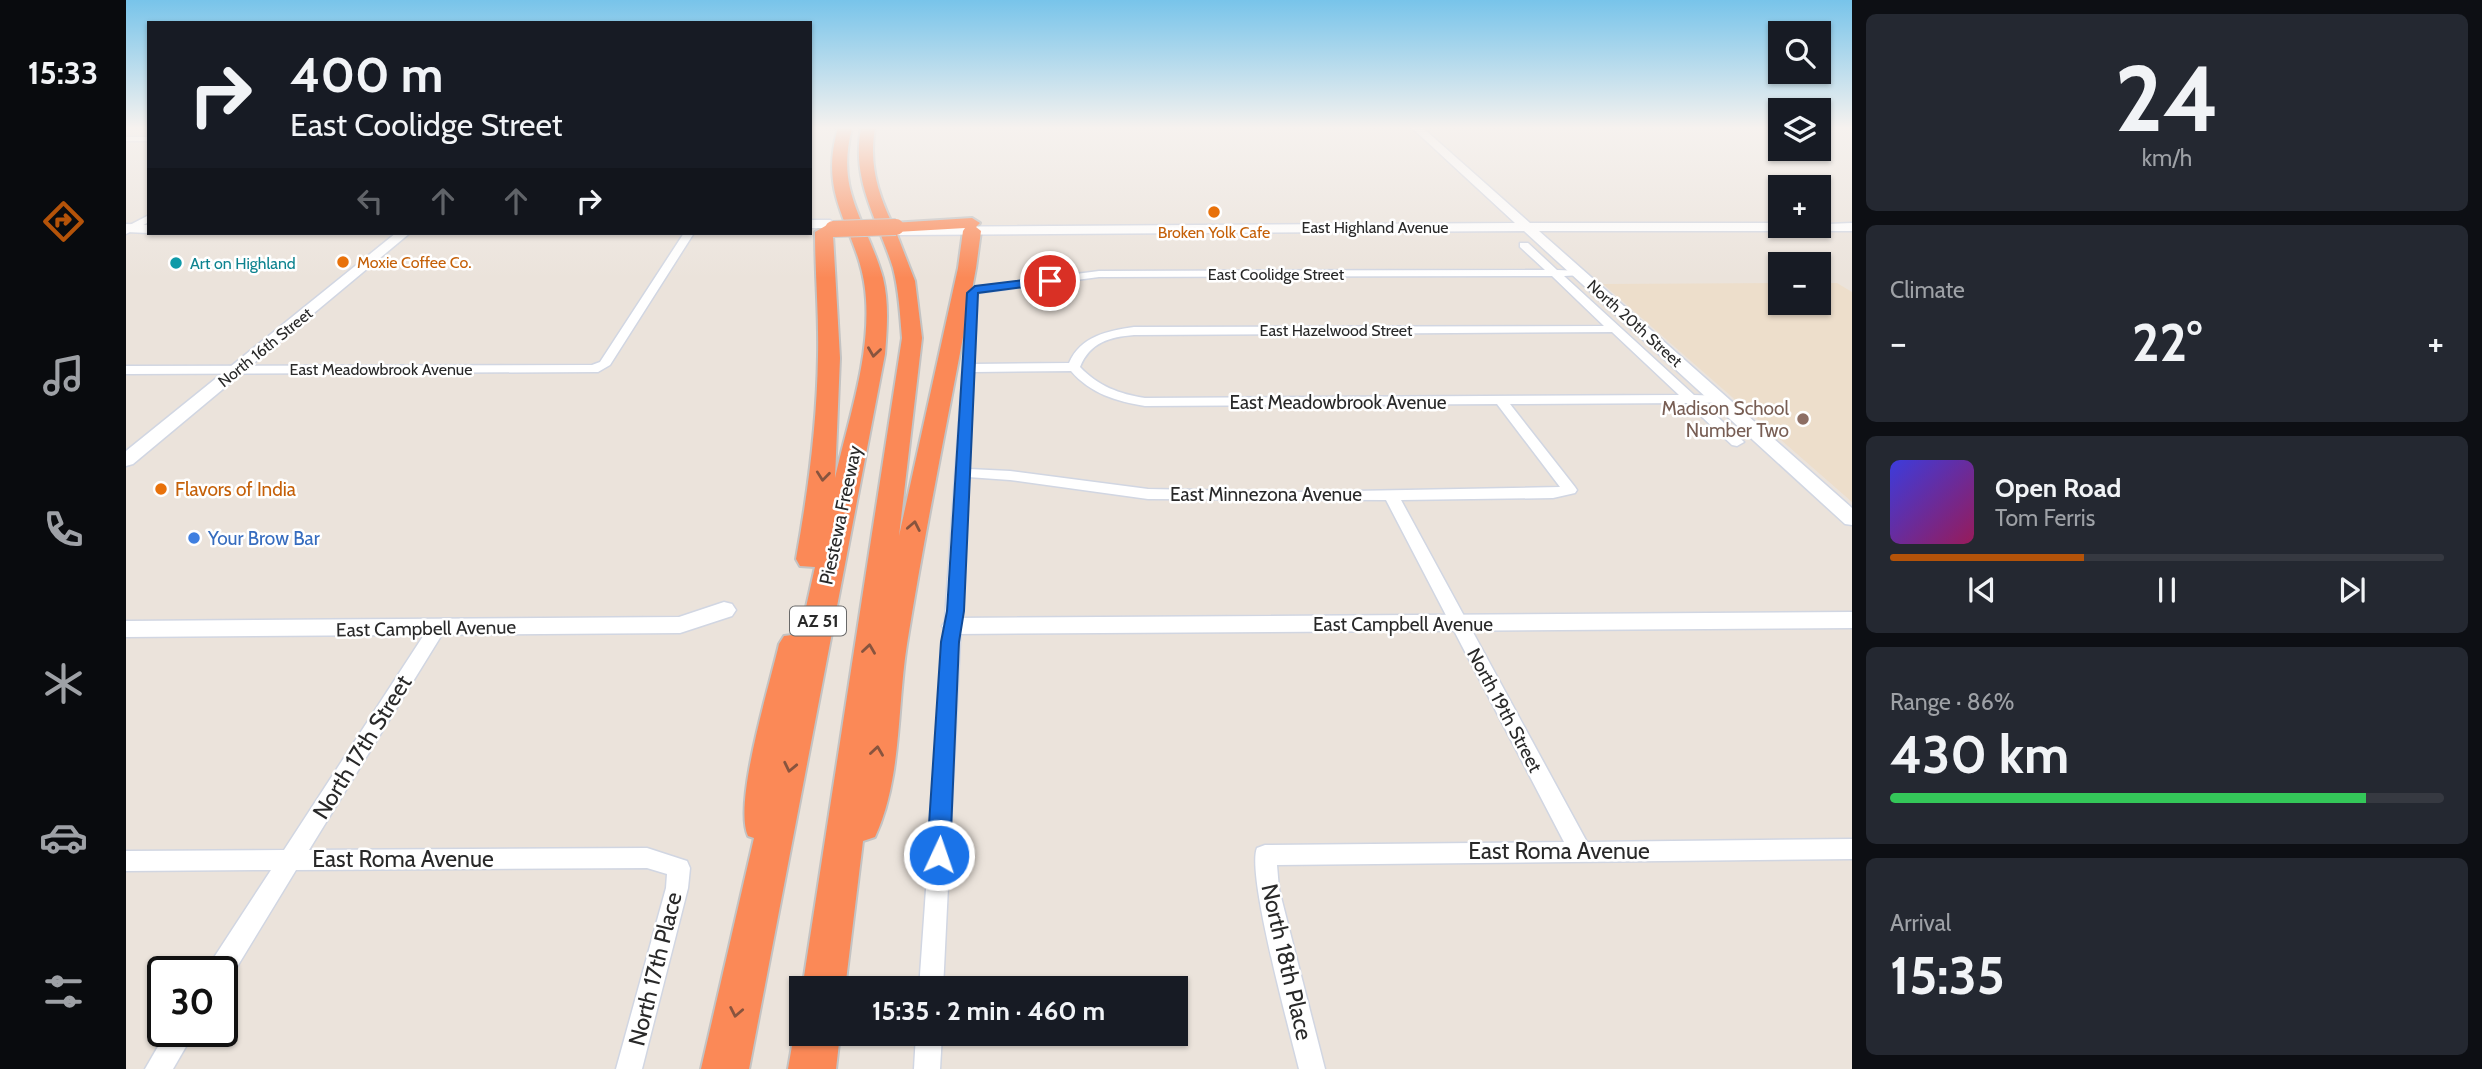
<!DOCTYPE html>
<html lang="en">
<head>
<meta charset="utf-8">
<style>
	:root { --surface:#171b24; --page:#242831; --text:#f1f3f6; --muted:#9ea1a6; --line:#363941; --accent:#b45309 }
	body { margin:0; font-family:Cabin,sans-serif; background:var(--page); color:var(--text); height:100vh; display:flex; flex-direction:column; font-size:26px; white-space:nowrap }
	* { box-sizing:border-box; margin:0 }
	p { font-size:23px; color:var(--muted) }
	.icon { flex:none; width:38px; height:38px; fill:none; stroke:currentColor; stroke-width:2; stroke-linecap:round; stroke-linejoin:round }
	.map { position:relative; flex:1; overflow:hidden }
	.side { display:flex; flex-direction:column; gap:14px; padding:14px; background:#0d0f14; width:630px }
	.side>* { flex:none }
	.guide { position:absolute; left:21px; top:21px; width:665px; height:214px; border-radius:0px; box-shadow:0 2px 5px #0004; background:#171b24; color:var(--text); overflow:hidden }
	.controls { position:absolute; left:1642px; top:21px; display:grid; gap:14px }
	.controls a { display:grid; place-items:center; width:63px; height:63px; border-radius:0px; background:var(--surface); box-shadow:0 2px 5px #0004; font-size:35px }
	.speed { position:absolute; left:21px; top:956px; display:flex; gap:14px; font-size:35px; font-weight:700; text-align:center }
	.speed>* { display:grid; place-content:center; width:91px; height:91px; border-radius:50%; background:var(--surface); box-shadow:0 2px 5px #0004; line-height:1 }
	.speed .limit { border:4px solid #111; border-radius:10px; background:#fff; color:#111 }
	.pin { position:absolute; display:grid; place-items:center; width:60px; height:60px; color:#fff; margin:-30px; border:4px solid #fff; border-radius:50%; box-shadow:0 2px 7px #0007 }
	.me { position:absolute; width:77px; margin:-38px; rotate:3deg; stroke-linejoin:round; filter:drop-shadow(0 0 5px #0008) }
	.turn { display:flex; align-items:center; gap:24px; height:147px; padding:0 28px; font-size:32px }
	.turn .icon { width:91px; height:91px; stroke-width:2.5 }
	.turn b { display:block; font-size:49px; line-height:60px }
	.lanes { display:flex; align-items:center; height:66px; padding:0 28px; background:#0003; justify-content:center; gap:35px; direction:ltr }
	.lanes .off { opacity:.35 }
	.big { font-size:52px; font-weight:800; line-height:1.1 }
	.side .tile { flex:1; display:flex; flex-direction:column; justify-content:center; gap:10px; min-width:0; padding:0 24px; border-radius:10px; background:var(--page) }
	.side .dial { align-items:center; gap:0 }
	.dial b { font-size:91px; line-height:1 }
	.song { display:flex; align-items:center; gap:21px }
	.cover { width:84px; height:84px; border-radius:10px; background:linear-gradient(135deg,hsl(240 70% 55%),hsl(330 70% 35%)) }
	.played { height:7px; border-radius:4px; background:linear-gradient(90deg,var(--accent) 35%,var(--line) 35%) }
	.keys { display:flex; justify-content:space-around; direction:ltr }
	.heat { display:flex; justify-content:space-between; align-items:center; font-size:38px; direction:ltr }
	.charge { height:10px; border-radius:5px; background:linear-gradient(90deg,#34c759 86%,var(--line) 0) }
	.trip { position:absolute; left:663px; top:976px; width:399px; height:70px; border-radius:0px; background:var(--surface); box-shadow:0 2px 5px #0004; font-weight:800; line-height:70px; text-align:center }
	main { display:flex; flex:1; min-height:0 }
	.tabs { display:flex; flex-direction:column; width:126px; justify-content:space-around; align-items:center; background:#090b0e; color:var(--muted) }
	.tabs .icon { width:49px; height:49px }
	.tabs .active { color:var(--accent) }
	.tabs b { font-size:32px; color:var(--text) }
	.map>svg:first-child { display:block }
	.education { fill:#eddecb }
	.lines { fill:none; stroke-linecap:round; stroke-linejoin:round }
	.street-casing { stroke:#d1d6e2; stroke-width:3 }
	.secondary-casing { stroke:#d1d6e2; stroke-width:3 }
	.highway-casing { stroke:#c3c3c3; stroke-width:4 }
	.street { fill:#fff; fill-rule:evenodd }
	.secondary { fill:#fff; fill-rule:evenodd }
	.highway { fill:#fb8957; fill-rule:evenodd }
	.highway-bridge-casing { stroke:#c3c3c3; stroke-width:18; stroke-linecap:butt }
	.highway-bridge { stroke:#fb8957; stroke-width:16 }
	.oneway { stroke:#88543e }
	.route { fill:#1a73e8; stroke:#114b97; stroke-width:2 }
	.food-dot { fill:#e8710a; stroke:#fff; stroke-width:2.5 }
	.culture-dot { fill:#0f9aa8; stroke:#fff; stroke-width:2.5 }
	.education-dot { fill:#8d6e63; stroke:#fff; stroke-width:2.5 }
	.shop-dot { fill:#3f7fe0; stroke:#fff; stroke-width:2.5 }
	.labels { text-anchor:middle; stroke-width:5; stroke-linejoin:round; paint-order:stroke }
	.far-street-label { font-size:16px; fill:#292929; stroke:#fff }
	.far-food-label { font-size:16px; fill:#c56008; stroke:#fff }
	.far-culture-label { font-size:16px; fill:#0d838f; stroke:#fff; text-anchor:start }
	.shield { fill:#fff; stroke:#696969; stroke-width:2 }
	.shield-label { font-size:18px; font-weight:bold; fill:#292929 }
	.street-label { font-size:19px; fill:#292929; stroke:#fff }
	.education-label { font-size:19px; fill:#785e54; stroke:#fff; text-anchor:end }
	.food-label { font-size:19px; fill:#c56008; stroke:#fff; text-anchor:start }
	.shop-label { font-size:19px; fill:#366cbe; stroke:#fff; text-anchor:start }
	.near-street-label { font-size:23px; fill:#292929; stroke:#fff }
</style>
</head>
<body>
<main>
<nav class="tabs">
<b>15:33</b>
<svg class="icon active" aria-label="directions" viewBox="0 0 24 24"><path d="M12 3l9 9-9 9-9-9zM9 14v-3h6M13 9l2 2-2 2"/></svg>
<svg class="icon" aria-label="music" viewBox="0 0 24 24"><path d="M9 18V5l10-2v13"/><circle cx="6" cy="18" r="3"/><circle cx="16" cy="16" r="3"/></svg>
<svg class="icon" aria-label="phone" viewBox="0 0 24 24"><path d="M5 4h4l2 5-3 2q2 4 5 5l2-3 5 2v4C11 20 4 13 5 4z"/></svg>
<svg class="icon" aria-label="climate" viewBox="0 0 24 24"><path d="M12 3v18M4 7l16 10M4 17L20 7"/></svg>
<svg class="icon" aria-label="car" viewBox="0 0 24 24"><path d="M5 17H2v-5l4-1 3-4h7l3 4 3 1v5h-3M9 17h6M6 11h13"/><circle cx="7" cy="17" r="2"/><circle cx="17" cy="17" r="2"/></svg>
<svg class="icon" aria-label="filters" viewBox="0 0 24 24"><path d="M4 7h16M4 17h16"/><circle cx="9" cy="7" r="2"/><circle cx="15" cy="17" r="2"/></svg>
</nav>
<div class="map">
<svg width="1726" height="1069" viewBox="0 0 1726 1069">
	<rect width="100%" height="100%" fill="#ebe3db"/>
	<path class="education" d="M1654,283V303H1692V283H1711L1726,292V502L1477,284Z"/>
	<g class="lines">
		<defs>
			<g id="street">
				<rect x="0" y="137" width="23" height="4"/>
				<path d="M23,215V222L0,234V227Z"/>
				<path d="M558,233H568L484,365L472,372L0,374V366L466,365L474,362Z"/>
				<path d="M1394,243H1402L1431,270L1456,271V275L1438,276L1568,395L1597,396V402L1577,403L1618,442L1611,446L1606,445L1561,403L1384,404L1449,487L1451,490L1449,493L1427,498L1275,500L1461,842L1726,839V859L1151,865L1153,889L1199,1069H1173C1164,1032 1120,873 1131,848L1139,845L1438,842L1260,500L1022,499L884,480L842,477L817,989H793L842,291L849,287L973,271L1419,270L1394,247ZM1426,276L1478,326L1008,327C981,331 955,336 943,363L848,364L852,293L973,277ZM1486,332L1553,395L1019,398C993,394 972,386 954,367C964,342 984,337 1008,335ZM945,371C965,394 990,401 1019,406L1371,404L1434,487L1174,492L1022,489L884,471L843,469L848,372Z"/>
				<path d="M311,622L317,624L320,628L183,850L521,848L561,861L564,868L562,888L516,1069H490L540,888L541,874L521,868L170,870L103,980L96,982V971H82L85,962L145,870L0,871V851L158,850L305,624Z"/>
				<path d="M41,1031H69L47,1069H19Z"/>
				<path d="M790,1034H816L814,1069H788Z"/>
			</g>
			<g id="secondary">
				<path d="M1286,128H1297L1404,223H1654V226L1726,223V231H1413L1726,508V525L1719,524L1398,231L772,235L766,231L772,227L1389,223Z"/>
				<path d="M684,220H704L710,224L704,228H684Z"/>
				<path d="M0,224L23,225V233L0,232Z"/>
				<path d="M270,233H284L7,464L0,466V451Z"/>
				<path d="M598,602L606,604L610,610L606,616L554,633L0,637V621L553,617Z"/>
				<path d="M1726,612V628L828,634L820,632L816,626L820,620L828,618Z"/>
			</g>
			<g id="highway">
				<path d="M712,128H726C709,193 741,220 757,278C763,303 761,329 759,354L623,1069H575L628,838L622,836C607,803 644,684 653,644L658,636L674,634L689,567L674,566L670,559C682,492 691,424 692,356C693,314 689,273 689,232L701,225H713L716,229L707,235L714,358L709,478C722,421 744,358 740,299C736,231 690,203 712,128Z"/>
				<path d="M735,128H749C743,163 751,191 766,223L846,218L854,223L850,227L855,231L850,268C827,393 801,518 781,644C771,707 776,779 749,837L737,841L719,989L676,990L776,338C774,315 773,291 767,268C752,220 725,181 735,128ZM839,228L837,231L832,268L773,536L796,338L789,281L770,232Z"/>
				<path d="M675,1018L676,1034H714L710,1069H662L668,1034Z"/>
			</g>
		</defs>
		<use href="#street" class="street-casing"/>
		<use href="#secondary" class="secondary-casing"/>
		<use href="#highway" class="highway-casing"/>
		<use href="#street" class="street"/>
		<use href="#secondary" class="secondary"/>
		<use href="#highway" class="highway"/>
		<defs>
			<path id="highway-bridge" d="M707,229L770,227"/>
		</defs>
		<use href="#highway-bridge" class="highway-bridge-casing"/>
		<use href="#highway-bridge" class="highway-bridge"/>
	</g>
	<defs><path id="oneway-chevron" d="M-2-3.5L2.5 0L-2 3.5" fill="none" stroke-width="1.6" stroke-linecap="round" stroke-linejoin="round" transform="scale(1.75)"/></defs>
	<g class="oneway">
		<use href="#oneway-chevron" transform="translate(748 352) rotate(98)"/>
		<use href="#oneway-chevron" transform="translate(697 476) rotate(96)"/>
		<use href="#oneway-chevron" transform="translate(788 526) rotate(-79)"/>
		<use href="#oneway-chevron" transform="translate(743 649) rotate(-82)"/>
		<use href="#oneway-chevron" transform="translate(751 751) rotate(-82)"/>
		<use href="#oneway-chevron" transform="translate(664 767) rotate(102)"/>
		<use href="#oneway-chevron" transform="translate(610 1012) rotate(101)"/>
	</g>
	<linearGradient id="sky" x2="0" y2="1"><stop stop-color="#78c4ea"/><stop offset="0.46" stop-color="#f6f2ef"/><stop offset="1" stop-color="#f6f2ef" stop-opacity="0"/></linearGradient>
	<rect width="1726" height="278" fill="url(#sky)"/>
	<path class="route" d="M924,277L928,278V283L852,293L838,611L833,642L824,855L821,862L813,865L805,862L801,855L815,642L821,611L841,293L849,286Z"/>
	<g class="food-dot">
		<circle cx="1088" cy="212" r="7"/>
		<circle cx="217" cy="262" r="7"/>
		<circle cx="35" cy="489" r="7"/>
	</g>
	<circle class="culture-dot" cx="50" cy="263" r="7"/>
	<circle class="education-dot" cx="1677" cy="419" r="7"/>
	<circle class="shop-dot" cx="68" cy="538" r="7"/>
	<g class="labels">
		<g class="far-street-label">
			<text x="1249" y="233">East Highland Avenue</text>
			<text x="1150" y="280">East Coolidge Street</text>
			<text transform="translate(1509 323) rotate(42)" y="6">North 20th Street</text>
			<text x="1210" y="336">East Hazelwood Street</text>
			<text transform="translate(139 347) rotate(-39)" y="6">North 16th Street</text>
			<text x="255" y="375">East Meadowbrook Avenue</text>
		</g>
		<g class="far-food-label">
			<text x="1088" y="238">Broken Yolk Cafe</text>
			<text x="231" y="268" text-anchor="start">Moxie Coffee Co.</text>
		</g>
		<g class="far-culture-label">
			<text x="64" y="269">Art on Highland</text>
		</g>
		<rect class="shield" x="664" y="606.5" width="56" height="29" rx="5"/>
		<g class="shield-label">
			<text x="692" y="627">AZ 51</text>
		</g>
		<g class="street-label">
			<text x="1212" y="409">East Meadowbrook Avenue</text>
			<text x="1140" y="501">East Minnezona Avenue</text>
			<text transform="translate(714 515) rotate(-78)" y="7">Piestewa Freeway</text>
			<text x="1277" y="631">East Campbell Avenue</text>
			<text transform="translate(300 628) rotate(-1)" y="7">East Campbell Avenue</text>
			<text transform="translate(1379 710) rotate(62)" y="7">North 19th Street</text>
		</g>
		<g class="education-label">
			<text x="1663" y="415">Madison School<tspan x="1663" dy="22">Number Two</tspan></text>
		</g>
		<g class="food-label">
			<text x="49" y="496">Flavors of India</text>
		</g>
		<g class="shop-label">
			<text x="82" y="545">Your Brow Bar</text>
		</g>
		<g class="near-street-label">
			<text transform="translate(236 747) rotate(-58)" y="8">North 17th Street</text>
			<text x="1433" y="859">East Roma Avenue</text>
			<text x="277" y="867">East Roma Avenue</text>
			<text transform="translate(1161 962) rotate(77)" y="8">North 18th Place</text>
			<text transform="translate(529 969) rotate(-76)" y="8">North 17th Place</text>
		</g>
	</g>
</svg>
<div class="controls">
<a><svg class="icon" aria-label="search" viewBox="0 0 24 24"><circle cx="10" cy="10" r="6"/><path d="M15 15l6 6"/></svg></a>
<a><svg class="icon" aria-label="layers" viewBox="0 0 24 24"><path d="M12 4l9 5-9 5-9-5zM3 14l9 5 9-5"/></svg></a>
<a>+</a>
<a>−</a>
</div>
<div class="speed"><div class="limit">30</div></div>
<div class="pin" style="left:924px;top:281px;background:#d93025"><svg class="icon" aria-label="arrive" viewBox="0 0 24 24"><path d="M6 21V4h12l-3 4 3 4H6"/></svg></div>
<svg class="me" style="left:813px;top:855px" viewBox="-20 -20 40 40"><circle r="17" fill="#1a73e8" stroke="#fff" stroke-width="3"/><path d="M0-11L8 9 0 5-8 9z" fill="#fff"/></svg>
<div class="trip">15:35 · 2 min · 460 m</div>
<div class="guide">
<div class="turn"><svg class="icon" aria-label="right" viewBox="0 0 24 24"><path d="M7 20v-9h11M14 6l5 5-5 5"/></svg><div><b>400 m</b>East Coolidge Street</div></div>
<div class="lanes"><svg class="icon off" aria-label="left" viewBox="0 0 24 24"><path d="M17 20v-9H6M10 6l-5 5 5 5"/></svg><svg class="icon off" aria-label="ahead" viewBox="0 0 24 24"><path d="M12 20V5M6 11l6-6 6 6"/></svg><svg class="icon off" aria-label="ahead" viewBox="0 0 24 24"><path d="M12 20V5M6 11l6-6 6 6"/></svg><svg class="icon" aria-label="right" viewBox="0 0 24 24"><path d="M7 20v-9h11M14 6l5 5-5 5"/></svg></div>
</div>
</div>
<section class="side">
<div class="tile dial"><b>24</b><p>km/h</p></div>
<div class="tile"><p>Climate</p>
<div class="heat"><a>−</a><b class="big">22°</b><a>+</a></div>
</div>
<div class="tile">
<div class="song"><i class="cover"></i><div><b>Open Road</b><p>Tom Ferris</p></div></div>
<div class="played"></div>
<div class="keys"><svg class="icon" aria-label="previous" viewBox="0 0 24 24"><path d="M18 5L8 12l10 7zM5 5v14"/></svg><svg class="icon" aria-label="pause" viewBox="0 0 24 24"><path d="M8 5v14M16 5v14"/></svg><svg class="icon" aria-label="next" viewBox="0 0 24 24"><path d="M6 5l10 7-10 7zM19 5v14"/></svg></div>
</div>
<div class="tile"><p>Range · 86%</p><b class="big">430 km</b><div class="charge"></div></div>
<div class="tile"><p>Arrival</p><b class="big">15:35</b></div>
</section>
</main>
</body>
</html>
